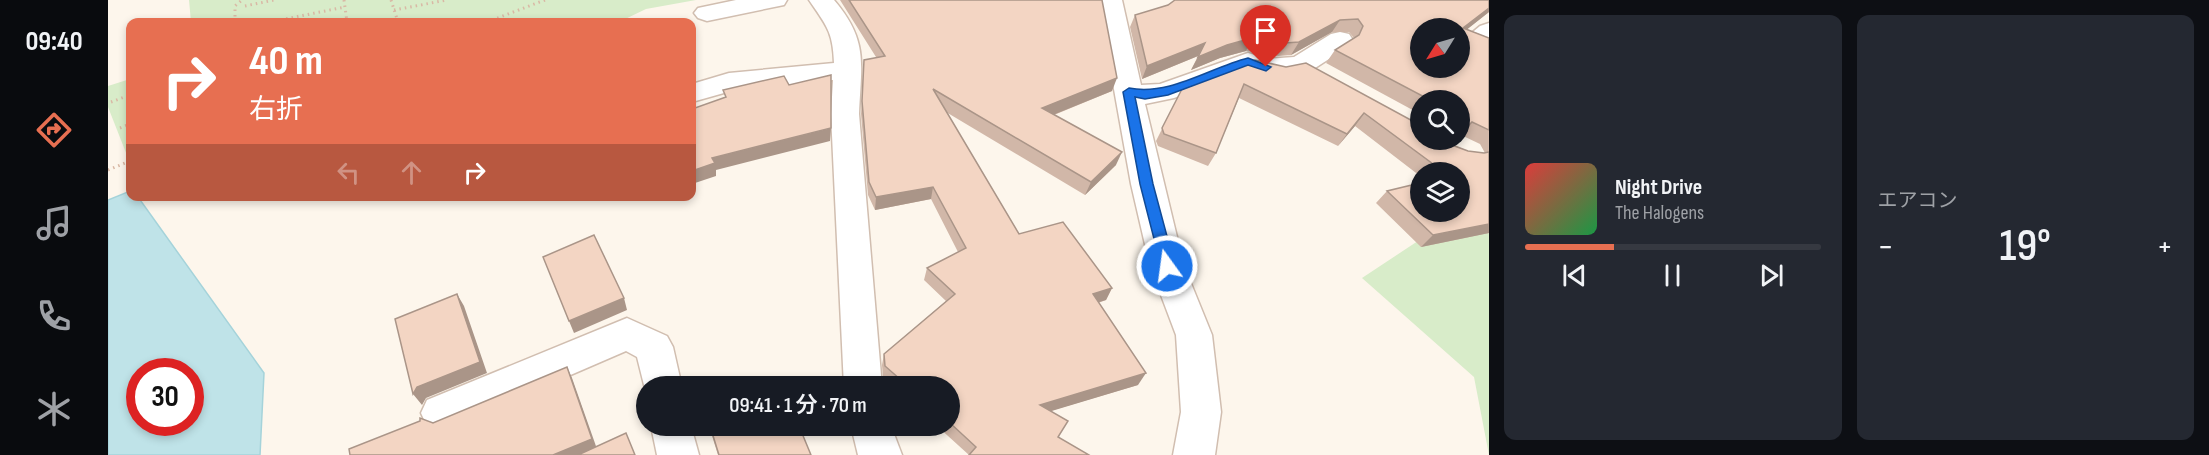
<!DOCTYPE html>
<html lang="ja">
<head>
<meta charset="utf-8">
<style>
	:root { --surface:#171b24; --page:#242831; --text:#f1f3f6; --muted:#9ea1a6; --line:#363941; --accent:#e76f51 }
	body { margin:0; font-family:"Sofia Sans Condensed","Noto Sans JP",sans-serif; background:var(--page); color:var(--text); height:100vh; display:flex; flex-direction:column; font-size:22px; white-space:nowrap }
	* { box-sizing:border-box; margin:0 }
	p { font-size:20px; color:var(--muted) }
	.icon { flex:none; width:33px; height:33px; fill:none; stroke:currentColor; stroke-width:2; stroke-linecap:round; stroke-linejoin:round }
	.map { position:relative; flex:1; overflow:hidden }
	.side { display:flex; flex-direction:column; gap:15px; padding:15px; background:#0d0f14; width:720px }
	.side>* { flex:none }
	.top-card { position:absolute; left:18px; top:18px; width:570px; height:183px; border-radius:12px; box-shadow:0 3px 9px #0003; background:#e76f51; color:#fff; overflow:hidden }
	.needle { width:39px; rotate:233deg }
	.controls { position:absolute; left:1302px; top:18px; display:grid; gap:12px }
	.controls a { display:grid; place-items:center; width:60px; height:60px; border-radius:50%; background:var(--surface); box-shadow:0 3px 9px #0003; font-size:30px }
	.speed { position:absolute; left:18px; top:358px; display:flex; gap:12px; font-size:30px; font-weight:700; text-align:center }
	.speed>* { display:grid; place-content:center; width:78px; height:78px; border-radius:50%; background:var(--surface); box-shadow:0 3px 9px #0003; line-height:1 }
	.speed .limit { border:9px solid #d22; background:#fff; color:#111 }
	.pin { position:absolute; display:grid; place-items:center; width:51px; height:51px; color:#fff; margin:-62px -26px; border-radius:50% 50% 50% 0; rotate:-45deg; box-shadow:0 0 6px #0007 }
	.pin .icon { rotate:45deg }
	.me { position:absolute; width:66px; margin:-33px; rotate:346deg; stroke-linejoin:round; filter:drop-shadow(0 0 4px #0008) }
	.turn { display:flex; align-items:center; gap:21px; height:126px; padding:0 24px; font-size:27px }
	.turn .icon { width:78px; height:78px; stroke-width:2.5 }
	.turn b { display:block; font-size:42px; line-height:51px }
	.lanes { display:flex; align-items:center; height:57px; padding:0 24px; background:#0003; justify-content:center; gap:30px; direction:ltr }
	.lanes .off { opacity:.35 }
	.big { font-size:45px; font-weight:600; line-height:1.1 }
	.side .widget { flex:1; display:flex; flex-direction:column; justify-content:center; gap:9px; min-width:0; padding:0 21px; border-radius:12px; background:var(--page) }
	.song { display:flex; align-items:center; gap:18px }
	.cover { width:72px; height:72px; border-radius:9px; background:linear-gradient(135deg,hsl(0 70% 55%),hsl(140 70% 35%)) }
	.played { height:6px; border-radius:3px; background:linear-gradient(90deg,var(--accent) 30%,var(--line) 30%) }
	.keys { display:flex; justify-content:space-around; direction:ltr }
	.heat { display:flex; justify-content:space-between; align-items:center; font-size:33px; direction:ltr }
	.side .tiles { flex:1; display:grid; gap:15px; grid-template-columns:repeat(2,1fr) }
	.trip { position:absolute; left:528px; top:376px; width:324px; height:60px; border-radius:30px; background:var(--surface); box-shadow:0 3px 9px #0003; font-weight:600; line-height:60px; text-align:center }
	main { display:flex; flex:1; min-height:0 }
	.tab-bar { display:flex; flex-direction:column; width:108px; justify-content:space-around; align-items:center; background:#090b0e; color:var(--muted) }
	.tab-bar .icon { width:42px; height:42px }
	.tab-bar .on { color:var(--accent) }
	.tab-bar b { font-size:27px; color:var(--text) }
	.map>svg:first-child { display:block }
	.green { fill:#d8ecc9 }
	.water { fill:#bfe3e8; stroke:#a5d3da; stroke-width:1.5; fill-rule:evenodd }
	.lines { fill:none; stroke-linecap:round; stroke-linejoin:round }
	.minor-casing { stroke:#d1beb0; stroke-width:3 }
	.path { stroke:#d9b8a5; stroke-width:3; stroke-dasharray:1.5 4; stroke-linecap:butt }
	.minor { fill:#fff; fill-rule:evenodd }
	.wall { fill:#d1b7a8 }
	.shaded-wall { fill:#aa9588 }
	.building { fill:#f3d5c3; stroke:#aa9588; stroke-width:1.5; fill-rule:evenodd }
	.route { fill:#1a73e8; stroke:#114b97; stroke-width:1.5 }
</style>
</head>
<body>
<main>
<nav class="tab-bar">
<b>09:40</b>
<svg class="icon on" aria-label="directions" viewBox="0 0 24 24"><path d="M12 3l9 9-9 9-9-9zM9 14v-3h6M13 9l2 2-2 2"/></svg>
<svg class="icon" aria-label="music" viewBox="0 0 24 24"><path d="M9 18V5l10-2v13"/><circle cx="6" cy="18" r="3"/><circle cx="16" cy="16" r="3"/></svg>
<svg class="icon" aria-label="phone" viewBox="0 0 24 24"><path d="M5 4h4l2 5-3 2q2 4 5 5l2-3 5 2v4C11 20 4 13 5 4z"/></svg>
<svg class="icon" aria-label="climate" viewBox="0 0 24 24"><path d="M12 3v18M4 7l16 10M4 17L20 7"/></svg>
</nav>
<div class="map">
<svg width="1381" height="455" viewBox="0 0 1381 455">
	<rect width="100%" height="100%" fill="#fdf6ec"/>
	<g class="green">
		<path d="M81,0H588L538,9L511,22H83Z"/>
		<path d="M22,79V163L0,107V86Z"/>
		<path d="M1381,194V455L1366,377L1254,278Z"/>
	</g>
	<path class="water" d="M22,191V196L30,197L156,373L152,455H0V200ZM32,372H82V423H32Z"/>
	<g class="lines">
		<defs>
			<g id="minor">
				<path d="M628,0H679L676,5L599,21L590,18L586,13L590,8Z"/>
				<path d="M701,0H726C761,41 753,64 751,114L774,387H736L723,114L725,80L623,91L584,102V84L621,73L726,63C725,31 718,25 701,0Z"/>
				<path d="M990,0H1014L1033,85L1052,84L1140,53L1160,59L1186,57L1223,34L1232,32L1241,34L1245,40L1241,46L1204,70L1171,77L1140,70L1066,98L1037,104L1076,266L1104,335L1113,412L1107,455H1065L1073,412L1068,335L1042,266L1023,184Z"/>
				<path d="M1381,23V42L1373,44L1364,42L1360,36L1372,26Z"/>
				<path d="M519,318L559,336L565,347L574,387H538V393L529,357L518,351L333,431L319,426L313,413L319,400Z"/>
				<path d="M543,426H583L591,455H549Z"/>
				<path d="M743,426H783L794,455H750Z"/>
			</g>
		</defs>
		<use href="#minor" class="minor-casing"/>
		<g class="path">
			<path d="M236,0L239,22"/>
			<path d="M283,0L290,22"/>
			<path d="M137,6L166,0"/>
			<path d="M286,10L339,0"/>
			<path d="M127,22V6L134,0"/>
			<path d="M162,22L237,7"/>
			<path d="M233,22L238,21"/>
			<path d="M350,22H370"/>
			<path d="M379,22L437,0"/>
			<path d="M3,102L22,95"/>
			<path d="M12,128L22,124"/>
			<path d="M0,170L22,161"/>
		</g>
		<use href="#minor" class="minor"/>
	</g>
	<g class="wall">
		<path d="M732,0H994L1004,91L946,115L1008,165L977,195L838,112L911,234L1004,288L998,300L990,303L1030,385L942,411L861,455L829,426H842V387H786L775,377L774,365L776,354L838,301L816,280L819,268L850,252L823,199L767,210L760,195L753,114L755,73L768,57Z"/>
		<path d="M1381,0V12L1359,29L1381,38V233L1313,247L1268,203L1279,191L1312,212L1352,172H1312V176L1247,126L1230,146L1131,98L1108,153L1100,166L1050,146L1048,141L1075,87L1147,60L1360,151L1377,153L1372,144L1353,135L1352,136V100H1312V114L1218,63L1227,50L1246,38L1241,32H1224L1183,55L1170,56L1138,51L1112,58L1083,70L1090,56L1034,79L1022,27L1027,15L1060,5Z"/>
		<path d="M601,426H691L703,455H610Z"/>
	</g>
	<g class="shaded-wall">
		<path d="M1381,8V12L1352,35L1355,28Z"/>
		<path d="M1232,20L1224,32L1183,55L1191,42Z"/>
		<path d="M1144,38L1138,51L1112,58L1083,70L1090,57L1119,45Z"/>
		<path d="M1097,43L1090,56L1034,79L1039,66Z"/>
		<path d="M1009,78L1004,91L930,121L934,108Z"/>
		<path d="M1256,113L1247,126L1230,146L1239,134Z"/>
		<path d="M723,128L722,141L608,170V176L584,184V171L604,158Z"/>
		<path d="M1014,152L1008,165L977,195L983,182Z"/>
		<path d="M825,187L823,199L767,210L768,197Z"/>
		<path d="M1381,224V233L1313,247L1325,235Z"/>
		<path d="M1004,288L998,300L978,306L985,294Z"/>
		<path d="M349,294L356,306L379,373L318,398L314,405L305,394Z"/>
		<path d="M516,298L519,310L466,333L461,321Z"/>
		<path d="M459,367L464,378L489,449L475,455H445Z"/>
		<path d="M1038,373L1030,385L927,416L932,405Z"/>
	</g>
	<g class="building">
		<path d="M741,0H994L1009,78L934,108L1014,152L983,182L825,89L911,234L955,222L1004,288L985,294L1038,373L932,405L960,421L950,437L981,455H861L868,447L842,423V387H801L777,366L776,354L847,294L819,268L858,248L825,187L768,197L761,182L754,101L756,60L777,56Z"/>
		<path d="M1067,0H1381V8L1355,28L1381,38V130L1364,122L1361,125H1352V100H1322L1227,50L1251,35L1255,26L1250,19L1232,20L1191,42L1177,43L1144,38L1119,45L1090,57L1097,43L1039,66L1027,15L1060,5ZM1312,28H1352V68H1312Z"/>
		<path d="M1147,60L1178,67L1198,63L1312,125V140H1338L1344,145L1360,151L1376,153L1381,152V224L1325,235L1279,191L1312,183V212H1352V172H1336L1256,113L1239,134L1136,84L1108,153L1056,134L1054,128L1075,87Z"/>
		<path d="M723,75V128L604,158L607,163L584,171V109L618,97L615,90L676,76L681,85Z"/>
		<path d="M486,235L516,298L461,321L435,257Z"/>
		<path d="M349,294L372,362L309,387L305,394L287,319Z"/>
		<path d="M459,367L484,439L445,455H242L241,449L312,421V418L325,423Z"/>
		<path d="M673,380L676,387H650Z"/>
		<path d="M602,426H691L703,455H611Z"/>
		<path d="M518,433L527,455H470Z"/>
	</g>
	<path class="route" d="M1140,58L1163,67L1158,71L1140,65L1060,95L1037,99L1027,97L1045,184L1067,266L1064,270H1054L1032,184L1015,92L1021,88C1062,96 1101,68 1140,58Z"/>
</svg>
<div class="controls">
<a><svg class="needle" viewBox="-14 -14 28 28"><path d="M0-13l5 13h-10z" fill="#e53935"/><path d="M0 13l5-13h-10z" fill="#9ea1a6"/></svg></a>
<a><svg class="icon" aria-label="search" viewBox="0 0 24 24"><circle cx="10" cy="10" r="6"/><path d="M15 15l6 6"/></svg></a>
<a><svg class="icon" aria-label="layers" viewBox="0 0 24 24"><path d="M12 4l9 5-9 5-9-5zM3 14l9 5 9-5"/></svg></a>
</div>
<div class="speed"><div class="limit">30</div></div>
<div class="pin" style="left:1158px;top:67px;background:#d93025"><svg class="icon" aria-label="arrive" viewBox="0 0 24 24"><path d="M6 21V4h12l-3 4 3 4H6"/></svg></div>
<svg class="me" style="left:1059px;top:266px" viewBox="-20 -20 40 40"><circle r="17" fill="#1a73e8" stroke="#fff" stroke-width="3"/><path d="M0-11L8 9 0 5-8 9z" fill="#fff"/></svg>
<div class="trip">09:41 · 1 分 · 70 m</div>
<div class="top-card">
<div class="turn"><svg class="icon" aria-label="right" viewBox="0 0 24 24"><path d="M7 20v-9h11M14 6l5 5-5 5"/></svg><div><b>40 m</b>右折</div></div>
<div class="lanes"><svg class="icon off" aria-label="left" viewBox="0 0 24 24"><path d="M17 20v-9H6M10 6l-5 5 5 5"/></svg><svg class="icon off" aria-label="ahead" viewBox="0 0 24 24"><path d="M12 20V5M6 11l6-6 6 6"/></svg><svg class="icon" aria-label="right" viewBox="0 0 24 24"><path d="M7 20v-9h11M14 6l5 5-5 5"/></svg></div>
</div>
</div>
<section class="side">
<div class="tiles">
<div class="widget">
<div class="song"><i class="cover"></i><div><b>Night Drive</b><p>The Halogens</p></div></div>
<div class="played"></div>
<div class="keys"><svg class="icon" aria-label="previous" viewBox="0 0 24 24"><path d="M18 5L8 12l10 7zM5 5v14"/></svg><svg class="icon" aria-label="pause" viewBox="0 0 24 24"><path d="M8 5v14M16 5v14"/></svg><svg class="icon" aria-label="next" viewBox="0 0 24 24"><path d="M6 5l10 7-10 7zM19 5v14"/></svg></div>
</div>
<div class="widget"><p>エアコン</p>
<div class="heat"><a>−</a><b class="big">19°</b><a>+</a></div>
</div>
</div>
</section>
</main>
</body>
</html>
